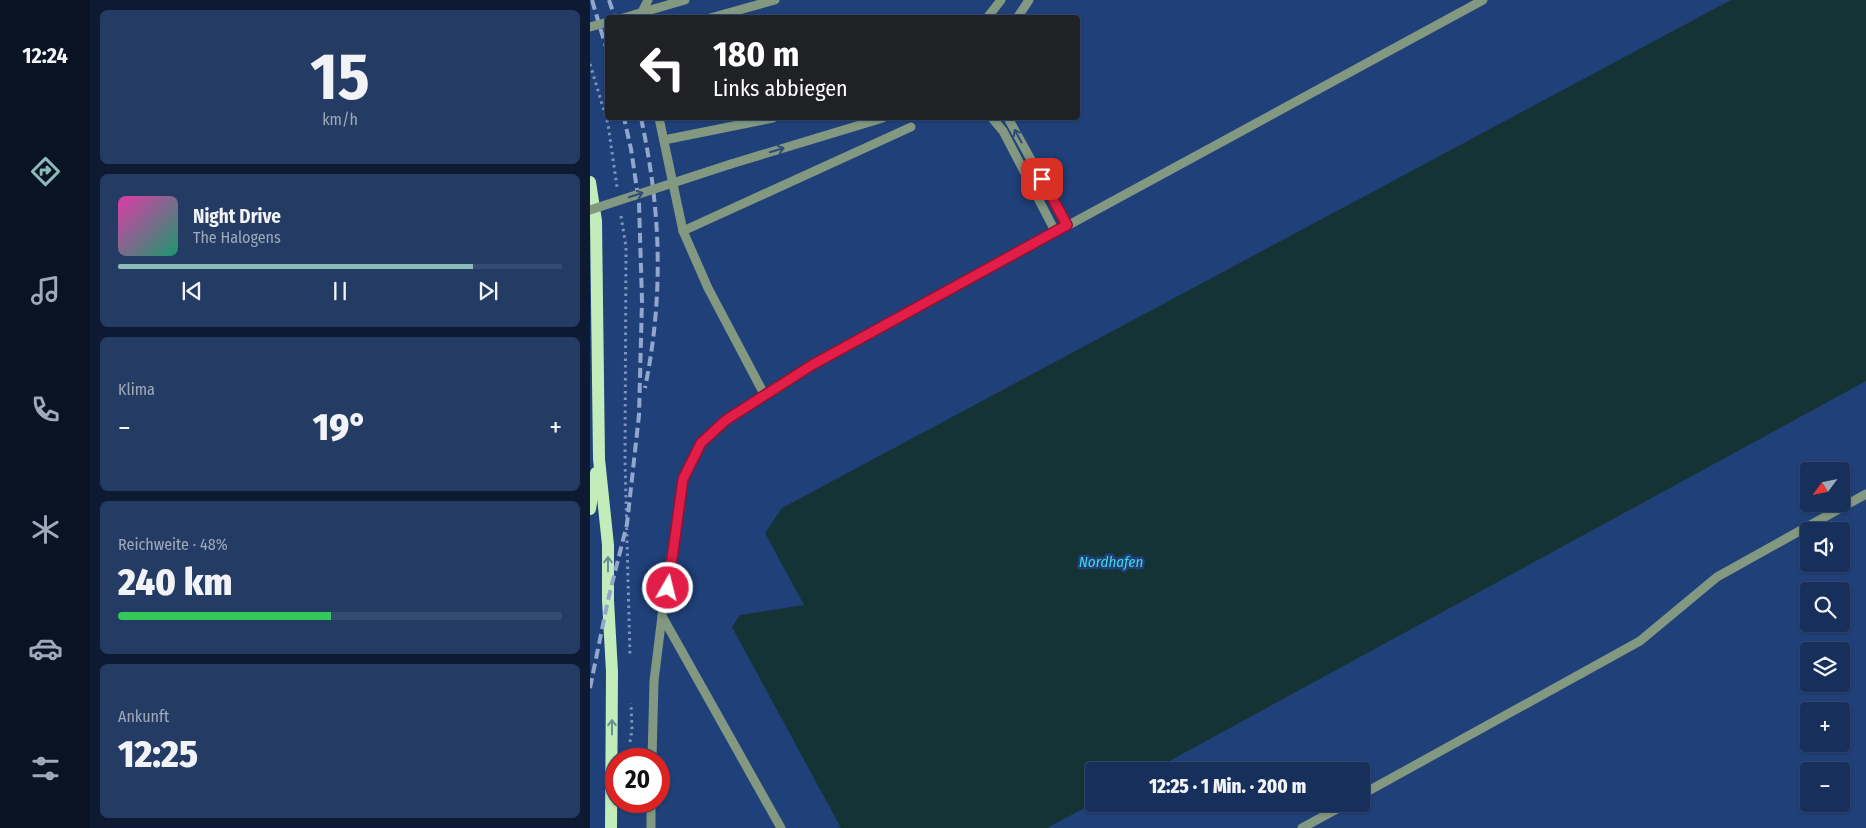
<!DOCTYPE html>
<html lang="de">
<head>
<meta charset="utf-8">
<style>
	:root { --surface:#17305b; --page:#243c64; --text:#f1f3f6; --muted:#9ea9bb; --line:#364b71; --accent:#8bbbb9 }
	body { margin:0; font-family:"Fira Sans Condensed",sans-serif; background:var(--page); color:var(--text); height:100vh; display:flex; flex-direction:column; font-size:19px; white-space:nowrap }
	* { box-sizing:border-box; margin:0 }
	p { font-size:16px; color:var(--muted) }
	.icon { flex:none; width:28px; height:28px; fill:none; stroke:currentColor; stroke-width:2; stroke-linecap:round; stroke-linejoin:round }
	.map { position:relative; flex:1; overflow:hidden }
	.drawer { display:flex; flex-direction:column; gap:10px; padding:10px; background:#0d1a32; width:500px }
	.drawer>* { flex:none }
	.banner { position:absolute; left:15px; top:15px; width:475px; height:105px; border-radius:5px; box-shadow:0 1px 4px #0004,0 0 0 1px var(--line); background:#202124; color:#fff; overflow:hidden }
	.needle { width:32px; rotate:237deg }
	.buttons { position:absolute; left:1210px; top:462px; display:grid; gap:10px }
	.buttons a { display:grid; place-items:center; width:50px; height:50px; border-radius:5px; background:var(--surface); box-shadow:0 1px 4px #0004,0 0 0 1px var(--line); font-size:25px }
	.speed { position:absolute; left:15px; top:748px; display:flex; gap:10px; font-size:25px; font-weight:700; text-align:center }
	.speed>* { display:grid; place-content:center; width:65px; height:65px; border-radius:50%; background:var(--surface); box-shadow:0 1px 4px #0004,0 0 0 1px var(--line); line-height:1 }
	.speed .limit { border:8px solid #d22; background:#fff; color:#111 }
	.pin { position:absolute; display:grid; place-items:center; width:42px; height:42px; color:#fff; margin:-21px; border-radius:10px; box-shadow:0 2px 8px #0006 }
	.me { position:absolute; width:55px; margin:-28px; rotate:8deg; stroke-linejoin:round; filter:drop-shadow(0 0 4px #0008) }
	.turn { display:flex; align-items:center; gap:18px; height:105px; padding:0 25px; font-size:22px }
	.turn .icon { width:65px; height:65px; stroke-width:2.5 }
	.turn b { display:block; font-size:35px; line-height:42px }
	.big { font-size:38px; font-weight:800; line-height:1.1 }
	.drawer .tile { flex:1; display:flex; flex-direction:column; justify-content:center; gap:8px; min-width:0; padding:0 18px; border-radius:8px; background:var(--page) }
	.drawer .dial { align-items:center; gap:0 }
	.dial b { font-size:65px; line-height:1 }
	.song { display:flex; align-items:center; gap:15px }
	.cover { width:60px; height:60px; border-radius:8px; background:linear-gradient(135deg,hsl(320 70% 55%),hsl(160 70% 35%)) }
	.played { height:5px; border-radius:2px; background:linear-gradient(90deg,var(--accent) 80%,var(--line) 80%) }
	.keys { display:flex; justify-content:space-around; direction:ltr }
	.heat { display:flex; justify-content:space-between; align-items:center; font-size:28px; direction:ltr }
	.charge { height:8px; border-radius:4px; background:linear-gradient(90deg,#34c759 48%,var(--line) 0) }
	.trip { position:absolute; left:495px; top:762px; width:285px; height:50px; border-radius:5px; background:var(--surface); box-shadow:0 1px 4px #0004,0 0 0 1px var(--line); font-weight:800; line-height:50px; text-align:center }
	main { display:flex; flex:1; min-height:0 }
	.menu { display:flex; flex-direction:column; width:90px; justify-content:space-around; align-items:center; background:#091324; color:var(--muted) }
	.menu .icon { width:35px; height:35px }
	.menu .current { color:var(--accent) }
	.menu b { font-size:22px; color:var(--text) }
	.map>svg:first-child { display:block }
	.water { fill:#143335 }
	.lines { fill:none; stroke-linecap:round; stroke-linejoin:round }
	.path { stroke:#7d94be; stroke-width:3; stroke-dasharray:2.5 4; stroke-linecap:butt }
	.minor { stroke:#839880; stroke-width:9 }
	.major { stroke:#c3ecbb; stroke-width:12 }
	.rail { stroke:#91a7cd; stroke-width:4; stroke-dasharray:10 5; stroke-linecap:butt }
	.minor-bridge { stroke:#839880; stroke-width:9 }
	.oneway { stroke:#2e4d7a }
	.oneway2 { stroke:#698d97 }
	.route-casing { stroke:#92132f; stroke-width:12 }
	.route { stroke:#e11d48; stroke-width:9 }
	.labels { text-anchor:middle; stroke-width:5; stroke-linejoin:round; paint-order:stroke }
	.water-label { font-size:15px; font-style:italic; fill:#42d8e1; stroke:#1f4079 }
</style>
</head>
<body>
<main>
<nav class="menu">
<b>12:24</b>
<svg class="icon current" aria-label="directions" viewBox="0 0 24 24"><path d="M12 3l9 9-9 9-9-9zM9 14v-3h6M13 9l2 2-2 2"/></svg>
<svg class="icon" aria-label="music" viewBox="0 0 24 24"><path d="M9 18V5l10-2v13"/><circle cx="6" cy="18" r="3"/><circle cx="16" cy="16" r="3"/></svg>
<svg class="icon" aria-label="phone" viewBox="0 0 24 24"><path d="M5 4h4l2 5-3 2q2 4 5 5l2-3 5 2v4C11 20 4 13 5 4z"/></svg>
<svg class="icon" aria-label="climate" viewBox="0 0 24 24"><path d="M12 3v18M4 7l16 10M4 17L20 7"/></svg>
<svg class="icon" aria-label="car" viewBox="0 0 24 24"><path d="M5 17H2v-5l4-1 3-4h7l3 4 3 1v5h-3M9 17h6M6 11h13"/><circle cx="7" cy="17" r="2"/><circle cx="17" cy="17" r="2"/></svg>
<svg class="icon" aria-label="filters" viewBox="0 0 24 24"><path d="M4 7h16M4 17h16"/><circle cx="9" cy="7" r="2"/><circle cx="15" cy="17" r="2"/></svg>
</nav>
<section class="drawer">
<div class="tile dial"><b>15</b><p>km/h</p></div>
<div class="tile">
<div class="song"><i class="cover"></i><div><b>Night Drive</b><p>The Halogens</p></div></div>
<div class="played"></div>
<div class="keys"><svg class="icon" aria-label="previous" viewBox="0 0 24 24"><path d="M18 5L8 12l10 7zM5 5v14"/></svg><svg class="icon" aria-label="pause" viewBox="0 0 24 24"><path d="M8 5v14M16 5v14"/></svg><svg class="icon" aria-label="next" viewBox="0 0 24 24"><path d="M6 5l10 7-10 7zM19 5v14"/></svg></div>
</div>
<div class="tile"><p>Klima</p>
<div class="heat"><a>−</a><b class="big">19°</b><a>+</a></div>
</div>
<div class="tile"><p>Reichweite · 48%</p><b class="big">240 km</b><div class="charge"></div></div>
<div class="tile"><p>Ankunft</p><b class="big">12:25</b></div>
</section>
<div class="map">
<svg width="1276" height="828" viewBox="0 0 1276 828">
	<rect width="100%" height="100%" fill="#1f4079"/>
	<path class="water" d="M1141,0H1276V381L561,771H504V803L457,828H251L142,627L150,615L214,605L175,533L192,508Z"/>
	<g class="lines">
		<g class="path">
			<path d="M0,64L18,124L27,187"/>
			<path d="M31,216L36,247L35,461L40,657"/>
			<path d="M40,742L42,730L41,703"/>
		</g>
		<g class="minor">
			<path d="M49,18L58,0"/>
			<path d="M120,18L185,0"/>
			<path d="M397,18L411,0"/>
			<path d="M427,18L439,0"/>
			<path d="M69,118L93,231L118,288L174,394"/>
			<path d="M402,118L413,131L465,231"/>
			<path d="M418,118L477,225"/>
			<path d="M74,140L183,118"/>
			<path d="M141,164L293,118"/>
			<path d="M93,231L321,127"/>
			<path d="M72,616L191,828"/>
			<path d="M62,759L64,681L72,616L93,479L111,443L136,420L221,365L893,0"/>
			<path d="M771,795L1050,641L1127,577L1276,494"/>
			<path d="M61,828V801"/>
			<path d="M712,828L756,804"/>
		</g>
		<g class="major">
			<path d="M0,182L6,221L9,459L18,545V600L22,672L21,828"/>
			<path d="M0,509L6,473"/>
		</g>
		<g class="rail">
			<path d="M2,0L18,54"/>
			<path d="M19,0L25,18"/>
			<path d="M51,118C71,210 74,295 55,388"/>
			<path d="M0,688L18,600L37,524L49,415L52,301L49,203L41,149L34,118"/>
		</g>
		<g class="minor-bridge">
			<path d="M33,18L95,0"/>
			<path d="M0,27L18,22"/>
			<path d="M0,210L141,164"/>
		</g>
	</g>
	<defs><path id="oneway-shaft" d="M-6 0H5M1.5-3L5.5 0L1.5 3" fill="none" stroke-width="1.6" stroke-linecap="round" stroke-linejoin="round" transform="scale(1.25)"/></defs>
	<g class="oneway">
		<use href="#oneway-shaft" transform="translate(428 136) rotate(-119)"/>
		<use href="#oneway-shaft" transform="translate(187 150) rotate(-17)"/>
		<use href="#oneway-shaft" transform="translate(46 195) rotate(-18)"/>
	</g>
	<g class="oneway2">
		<use href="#oneway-shaft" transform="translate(18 564) rotate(-90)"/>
		<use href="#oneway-shaft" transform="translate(22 727) rotate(-90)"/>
	</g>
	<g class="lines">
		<defs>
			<path id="route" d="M78,588L93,479L111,443L136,420L222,365L477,225L452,179"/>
		</defs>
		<use href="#route" class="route-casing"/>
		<use href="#route" class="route"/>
	</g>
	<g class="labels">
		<g class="water-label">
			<text x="521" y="567">Nordhafen</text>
		</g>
	</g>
</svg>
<div class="buttons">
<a><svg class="needle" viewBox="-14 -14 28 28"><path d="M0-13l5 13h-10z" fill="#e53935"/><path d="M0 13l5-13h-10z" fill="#9ea9bb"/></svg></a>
<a><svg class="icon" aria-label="sound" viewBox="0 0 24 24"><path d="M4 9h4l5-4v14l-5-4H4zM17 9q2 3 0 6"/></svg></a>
<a><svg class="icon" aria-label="search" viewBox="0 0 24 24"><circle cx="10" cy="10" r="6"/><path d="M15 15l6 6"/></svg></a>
<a><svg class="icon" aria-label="layers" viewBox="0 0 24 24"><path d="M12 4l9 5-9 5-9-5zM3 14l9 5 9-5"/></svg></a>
<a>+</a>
<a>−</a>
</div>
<div class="speed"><div class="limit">20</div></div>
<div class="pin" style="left:452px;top:179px;background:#d93025"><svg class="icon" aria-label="arrive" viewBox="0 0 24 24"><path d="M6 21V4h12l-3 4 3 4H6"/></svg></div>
<svg class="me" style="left:78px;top:588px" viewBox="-20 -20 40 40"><circle r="17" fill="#e11d48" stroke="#fff" stroke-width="3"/><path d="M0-11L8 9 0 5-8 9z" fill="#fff"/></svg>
<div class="trip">12:25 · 1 Min. · 200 m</div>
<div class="banner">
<div class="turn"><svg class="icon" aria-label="left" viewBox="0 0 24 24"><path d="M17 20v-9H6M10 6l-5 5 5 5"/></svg><div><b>180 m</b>Links abbiegen</div></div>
</div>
</div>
</main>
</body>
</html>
